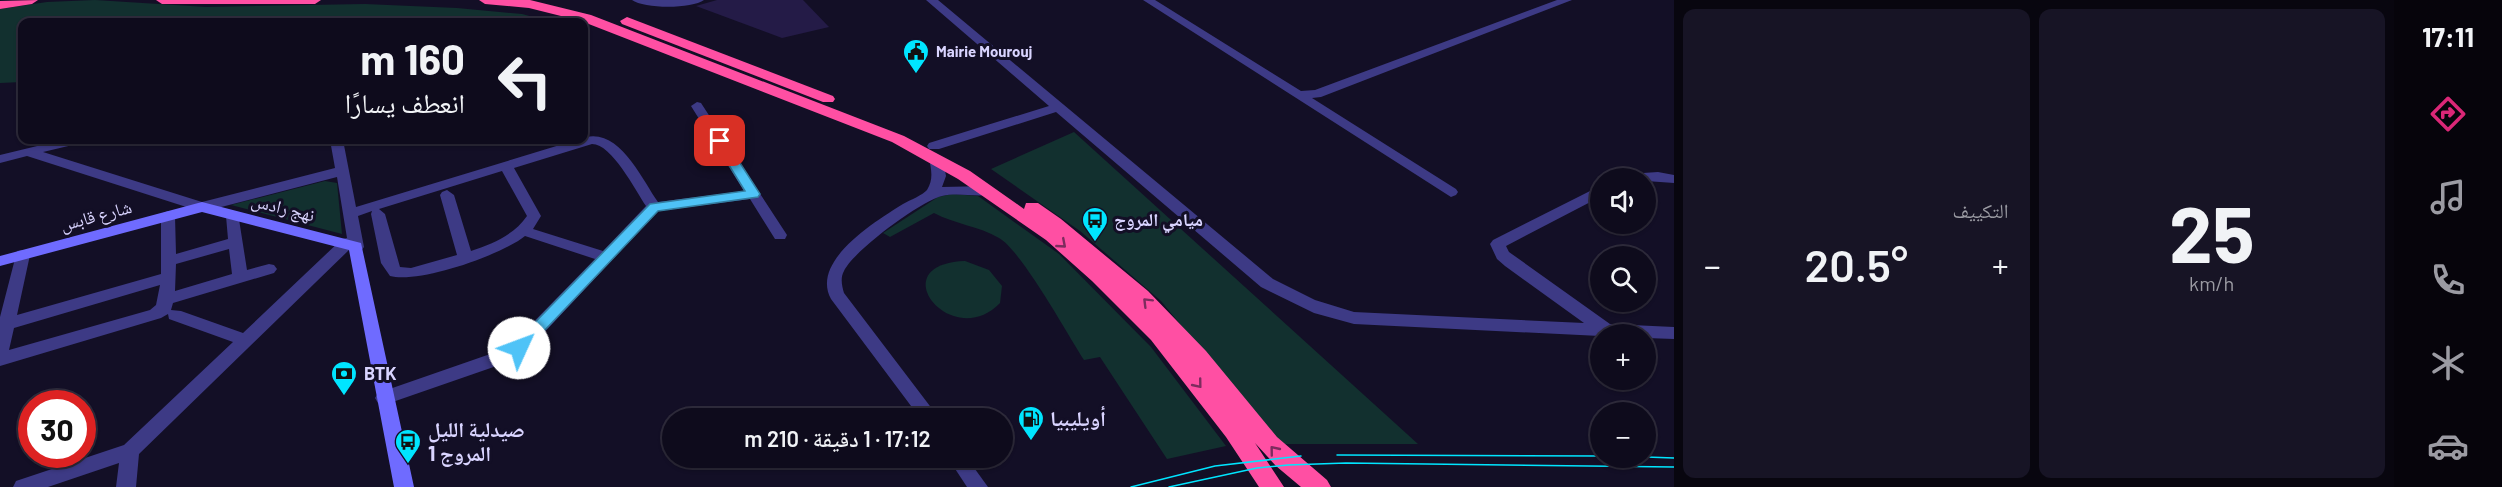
<!DOCTYPE html>
<html lang="ar">
<head>
<meta charset="utf-8">
<style>
	:root { --surface:#0e0b1c; --page:#171425; --text:#f1f3f6; --muted:#9b9ba3; --line:#2e2b3b; --accent:#db2777 }
	body { margin:0; font-family:Barlow,"Noto Naskh Arabic",sans-serif; background:var(--page); color:var(--text); direction:rtl; height:100vh; display:flex; flex-direction:column; font-size:22px; white-space:nowrap }
	* { box-sizing:border-box; margin:0 }
	p { font-size:20px; color:var(--muted) }
	.icon { flex:none; width:33px; height:33px; fill:none; stroke:currentColor; stroke-width:2; stroke-linecap:round; stroke-linejoin:round }
	.map { position:relative; flex:1; overflow:hidden; direction:ltr }
	.details { display:flex; flex-direction:column; gap:9px; padding:9px; background:#08060f; width:720px }
	.details>* { flex:none }
	.guide { position:absolute; left:18px; top:18px; width:570px; height:126px; border-radius:12px; box-shadow:0 2px 4px #0004,0 0 0 2px var(--line); direction:rtl; background:#0e0b1c; color:var(--text); overflow:hidden }
	.fabs { position:absolute; left:1590px; top:168px; display:grid; gap:12px }
	.fabs a { display:grid; place-items:center; width:66px; height:66px; border-radius:50%; background:var(--surface); box-shadow:0 2px 4px #0004,0 0 0 2px var(--line); font-size:30px }
	.speed { position:absolute; left:18px; top:390px; display:flex; gap:12px; font-size:30px; font-weight:700; text-align:center }
	.speed>* { display:grid; place-content:center; width:78px; height:78px; border-radius:50%; background:var(--surface); box-shadow:0 2px 4px #0004,0 0 0 2px var(--line); line-height:1 }
	.speed .limit { border:9px solid #d22; background:#fff; color:#111 }
	.pin { position:absolute; display:grid; place-items:center; width:51px; height:51px; color:#fff; margin:-26px; border-radius:12px; box-shadow:0 3px 9px #0006 }
	.me { position:absolute; width:66px; margin:-33px; rotate:47deg; stroke-linejoin:round; filter:drop-shadow(0 0 4px #0008) }
	.turn { display:flex; align-items:center; gap:21px; height:126px; padding:0 24px; font-size:27px }
	.turn .icon { width:78px; height:78px; stroke-width:2.5 }
	.turn b { display:block; font-size:42px; line-height:51px }
	.big { font-size:45px; font-weight:600; line-height:1.1 }
	.details .tile { flex:1; display:flex; flex-direction:column; justify-content:center; gap:9px; min-width:0; padding:0 21px; border-radius:12px; background:var(--page) }
	.details .dial { align-items:center; gap:0 }
	.dial b { font-size:78px; line-height:1 }
	.heat { display:flex; justify-content:space-between; align-items:center; font-size:33px; direction:ltr }
	.details .tiles { flex:1; display:grid; gap:9px; grid-template-columns:repeat(2,1fr) }
	.trip { position:absolute; left:662px; top:408px; width:351px; height:60px; border-radius:30px; background:var(--surface); box-shadow:0 2px 4px #0004,0 0 0 2px var(--line); font-weight:600; line-height:60px; text-align:center; direction:rtl }
	main { display:flex; flex:1; min-height:0 }
	.menu { display:flex; flex-direction:column; width:108px; justify-content:space-around; align-items:center; background:#06040b; color:var(--muted) }
	.menu .icon { width:42px; height:42px }
	.menu .current { color:var(--accent) }
	.menu b { font-size:27px; color:var(--text) }
	.map>svg:first-child { display:block }
	.green { fill:#12302f }
	.building { fill:#241b47 }
	.lines { fill:none; stroke-linecap:round; stroke-linejoin:round }
	.street { fill:#3d3a85; fill-rule:evenodd }
	.secondary { fill:#6f6bff; fill-rule:evenodd }
	.highway { fill:#ff4fa3; fill-rule:evenodd }
	.tram { stroke:#00e5ff; stroke-width:1.5 }
	.oneway { stroke:#7d2c5e }
	.route { fill:#4fc3f7; stroke:#337fa1; stroke-width:1.5 }
	.labels { text-anchor:middle; stroke-width:6; stroke-linejoin:round; paint-order:stroke }
	.far-poi-label { font-size:15px; font-weight:bold; fill:#d9d4ff; stroke:#130f26; text-anchor:start }
	.street-label { font-size:18px; fill:#d9d4ff; stroke:#130f26 }
	.poi-label { font-size:18px; font-weight:bold; fill:#d9d4ff; stroke:#130f26; text-anchor:start }
	.near-poi-label { font-size:21px; font-weight:bold; fill:#d9d4ff; stroke:#130f26; text-anchor:start }
</style>
</head>
<body>
<main>
<nav class="menu">
<b>17:11</b>
<svg class="icon current" aria-label="directions" viewBox="0 0 24 24"><path d="M12 3l9 9-9 9-9-9zM9 14v-3h6M13 9l2 2-2 2"/></svg>
<svg class="icon" aria-label="music" viewBox="0 0 24 24"><path d="M9 18V5l10-2v13"/><circle cx="6" cy="18" r="3"/><circle cx="16" cy="16" r="3"/></svg>
<svg class="icon" aria-label="phone" viewBox="0 0 24 24"><path d="M5 4h4l2 5-3 2q2 4 5 5l2-3 5 2v4C11 20 4 13 5 4z"/></svg>
<svg class="icon" aria-label="climate" viewBox="0 0 24 24"><path d="M12 3v18M4 7l16 10M4 17L20 7"/></svg>
<svg class="icon" aria-label="car" viewBox="0 0 24 24"><path d="M5 17H2v-5l4-1 3-4h7l3 4 3 1v5h-3M9 17h6M6 11h13"/><circle cx="7" cy="17" r="2"/><circle cx="17" cy="17" r="2"/></svg>
</nav>
<section class="details">
<div class="tiles">
<div class="tile dial"><b>25</b><p>km/h</p></div>
<div class="tile"><p>التكييف</p>
<div class="heat"><a>−</a><b class="big">20.5°</b><a>+</a></div>
</div>
</div>
</section>
<div class="map">
<svg width="1674" height="487" viewBox="0 0 1674 487">
	<rect width="100%" height="100%" fill="#130f26"/>
	<g class="green">
		<path d="M95,0L206,7L365,4L457,8L522,14L552,22H22V82L0,83V9L47,2Z"/>
		<path d="M1074,132L1418,444H1279L1161,301L1080,231L991,169Z"/>
		<path d="M325,181L337,183L342,234L231,205Z"/>
		<path d="M952,194L978,196L1059,254L1151,347L1226,446L1167,459L1100,357L1084,360C1068,335 1021,250 999,238C979,226 954,224 934,213L890,237L883,233L938,197Z"/>
		<path d="M965,261L989,270L1002,286L1000,303C952,353 880,264 965,261Z"/>
	</g>
	<path class="building" d="M717,0H803L829,27L782,38L696,6Z"/>
	<g class="lines">
		<g class="street">
			<path d="M632,0H704C692,9 644,9 632,0Z"/>
			<path d="M926,0H938L1273,279L1315,300L1354,312L1584,323L1505,266L1497,259L1490,244L1493,240L1600,186V197L1506,246L1509,252L1610,324L1674,327V339L1646,338V334L1600,336L1354,324L1314,313L1261,287L1056,112L939,149H929L927,146L929,143L1049,106Z"/>
			<path d="M1143,0H1155L1301,91L1315,90L1557,0H1572L1321,97L1312,98L1456,189L1458,192L1456,195L1451,197Z"/>
			<path d="M697,102L701,103L787,235L785,239H775L750,199L658,211L525,353L508,362L384,405L378,403L375,398L378,393L496,352L513,343L595,259L525,236C502,255 418,284 390,276L381,263L371,214L372,211L358,216L364,247L361,251L356,252L350,249L139,454L136,487H116L119,463L48,487H13L16,481L124,445L233,342L169,319L168,314L161,318L0,366V317L17,251L22,250L30,255L17,315L161,274V216L163,213L168,211L175,216L176,254L228,239L226,216L233,211L238,213L247,270L269,264L274,265L277,269L274,273L173,303L171,310L181,311L243,333L342,239L347,238L337,177L202,212L27,156L0,163V155L62,140H82L81,143L43,152L202,202L335,168L330,140H343L356,207L586,137C620,129 642,179 658,202L744,191L691,106ZM592,144C612,144 635,190 646,206L603,251L533,229L541,216L514,168ZM502,171L527,216C514,235 492,244 471,251L454,195L447,190L442,192L440,195L457,255L411,268L400,267L385,214L379,209ZM229,249L232,274L175,291L176,264ZM160,285L156,305L150,310L9,350L14,328Z"/>
			<path d="M936,154L943,158L946,176L942,187L988,186L993,188L995,191L993,194C977,198 959,192 942,196C921,201 853,251 844,271C840,278 842,286 844,293L939,418H920L831,299C810,261 876,221 903,204C910,200 923,195 927,190C934,179 931,169 929,158Z"/>
			<path d="M1658,172L1674,175V183L1646,181V178H1621L1628,174Z"/>
			<path d="M948,458H967L988,487H967Z"/>
		</g>
		<path class="secondary" d="M202,202L361,243L414,487H394L349,250L202,212L0,266V256Z"/>
		<g class="highway">
			<path d="M38,0L32,4L0,9V1Z"/>
			<path d="M156,0H321L315,4H162Z"/>
			<path d="M479,0H530L591,15L904,136L970,171L1024,209L1026,203H1038L1061,219L1148,291L1206,351L1277,437L1327,480L1331,487H1301L1276,466L1255,443L1284,487H1259L1226,437L1151,340L1092,281L1046,240L958,179L892,142L581,21L529,8L485,4Z"/>
			<path d="M627,17L833,96L835,99L833,102H823L622,24L620,21Z"/>
		</g>
		<g class="tram">
			<path d="M1337,455L1600,456"/>
			<path d="M1646,457L1674,458"/>
			<path d="M1131,487L1215,466L1301,456"/>
			<path d="M1169,487L1257,468L1288,465L1346,463L1674,467"/>
		</g>
	</g>
	<defs><path id="oneway-chevron" d="M-2-3.5L2.5 0L-2 3.5" fill="none" stroke-width="1.6" stroke-linecap="round" stroke-linejoin="round" transform="scale(1.5)"/></defs>
	<g class="oneway">
		<use href="#oneway-chevron" transform="translate(1062 244) rotate(41)"/>
		<use href="#oneway-chevron" transform="translate(1147 302) rotate(-135)"/>
		<use href="#oneway-chevron" transform="translate(1198 384) rotate(51)"/>
		<use href="#oneway-chevron" transform="translate(1274 450) rotate(-129)"/>
	</g>
	<path class="route" d="M720,137L724,138L760,194L758,197L658,211L524,352H514L511,348L514,344L650,204L745,191L714,141Z"/>
	<defs>
		<symbol id="civic-pin" viewBox="-11 -11 22 30"><path d="M0 17L-7.5 6A9.5 9.5 0 1 1 7.5 6Z" fill="#00e5ff" stroke="#130f26"/><path d="M-.6-6.5H3V-4.5H.6V-3L4-1V1h2V6H-6V1h2V-1L-.6-3ZM-1.2 2.5V6h2.4V2.5Z" fill="#111"/></symbol>
		<symbol id="bus-pin" viewBox="-11 -11 22 30"><path d="M0 17L-7.5 6A9.5 9.5 0 1 1 7.5 6Z" fill="#00e5ff" stroke="#130f26"/><path d="M-5-6H5V4H4V6H2V4H-2V6H-4V4H-5ZM-3.5-4V0h7V-4ZM-3.5 1.2v1.5H-2V1.2ZM2 1.2v1.5H3.5V1.2Z" fill="#111"/></symbol>
		<symbol id="bank-pin" viewBox="-11 -11 22 30"><path d="M0 17L-7.5 6A9.5 9.5 0 1 1 7.5 6Z" fill="#00e5ff" stroke="#130f26"/><path d="M-6-4H6V4H-6ZM0-2.3a2.3 2.3 0 1 0 0 4.6a2.3 2.3 0 1 0 0-4.6Z" fill="#111"/></symbol>
		<symbol id="fuel-pin" viewBox="-11 -11 22 30"><path d="M0 17L-7.5 6A9.5 9.5 0 1 1 7.5 6Z" fill="#00e5ff" stroke="#130f26"/><path d="M-5.5-6h7V0h2V4h1.3V-2.5L3-4.5l.8-.8L6-3V5H2.5V1h-1V6h-7ZM-4.2-4.7v3.2H.2V-4.7Z" fill="#111"/></symbol>
	</defs>
	<g fill-rule="evenodd">
		<use href="#civic-pin" x="901" y="37" width="30" height="40"/>
		<use href="#bus-pin" x="1080" y="205" width="30" height="40"/>
		<use href="#bank-pin" x="329" y="359" width="30" height="40"/>
		<use href="#fuel-pin" x="1016" y="404" width="30" height="40"/>
		<use href="#bus-pin" x="393" y="427" width="30" height="40"/>
	</g>
	<g class="labels">
		<g class="far-poi-label">
			<text x="936" y="57">Mairie Mourouj</text>
		</g>
		<g class="street-label">
			<text transform="translate(283 208) rotate(14)" y="6">نهج رادس</text>
			<text transform="translate(96 216) rotate(-15)" y="6">شارع قابس</text>
		</g>
		<g class="poi-label">
			<text x="1114" y="226">ميامي المروج</text>
			<text x="364" y="380">BTK</text>
		</g>
		<g class="near-poi-label">
			<text x="1050" y="426">أويليبيا</text>
			<text x="428" y="437">صيدلية الليل<tspan x="428" dy="24">المروج 1</tspan></text>
		</g>
	</g>
</svg>
<div class="fabs">
<a><svg class="icon" aria-label="sound" viewBox="0 0 24 24"><path d="M4 9h4l5-4v14l-5-4H4zM17 9q2 3 0 6"/></svg></a>
<a><svg class="icon" aria-label="search" viewBox="0 0 24 24"><circle cx="10" cy="10" r="6"/><path d="M15 15l6 6"/></svg></a>
<a>+</a>
<a>−</a>
</div>
<div class="speed"><div class="limit">30</div></div>
<div class="pin" style="left:720px;top:141px;background:#d93025"><svg class="icon" aria-label="arrive" viewBox="0 0 24 24"><path d="M6 21V4h12l-3 4 3 4H6"/></svg></div>
<svg class="me" style="left:519px;top:348px" viewBox="-20 -20 40 40"><circle r="19" fill="#fff"/><path d="M0-13L10 11 0 6-10 11z" fill="#4fc3f7"/></svg>
<div class="trip">17:12 · 1 دقيقة · 210 m</div>
<div class="guide">
<div class="turn"><svg class="icon" aria-label="left" viewBox="0 0 24 24"><path d="M17 20v-9H6M10 6l-5 5 5 5"/></svg><div><b>160 m</b>انعطف يسارًا</div></div>
</div>
</div>
</main>
</body>
</html>
